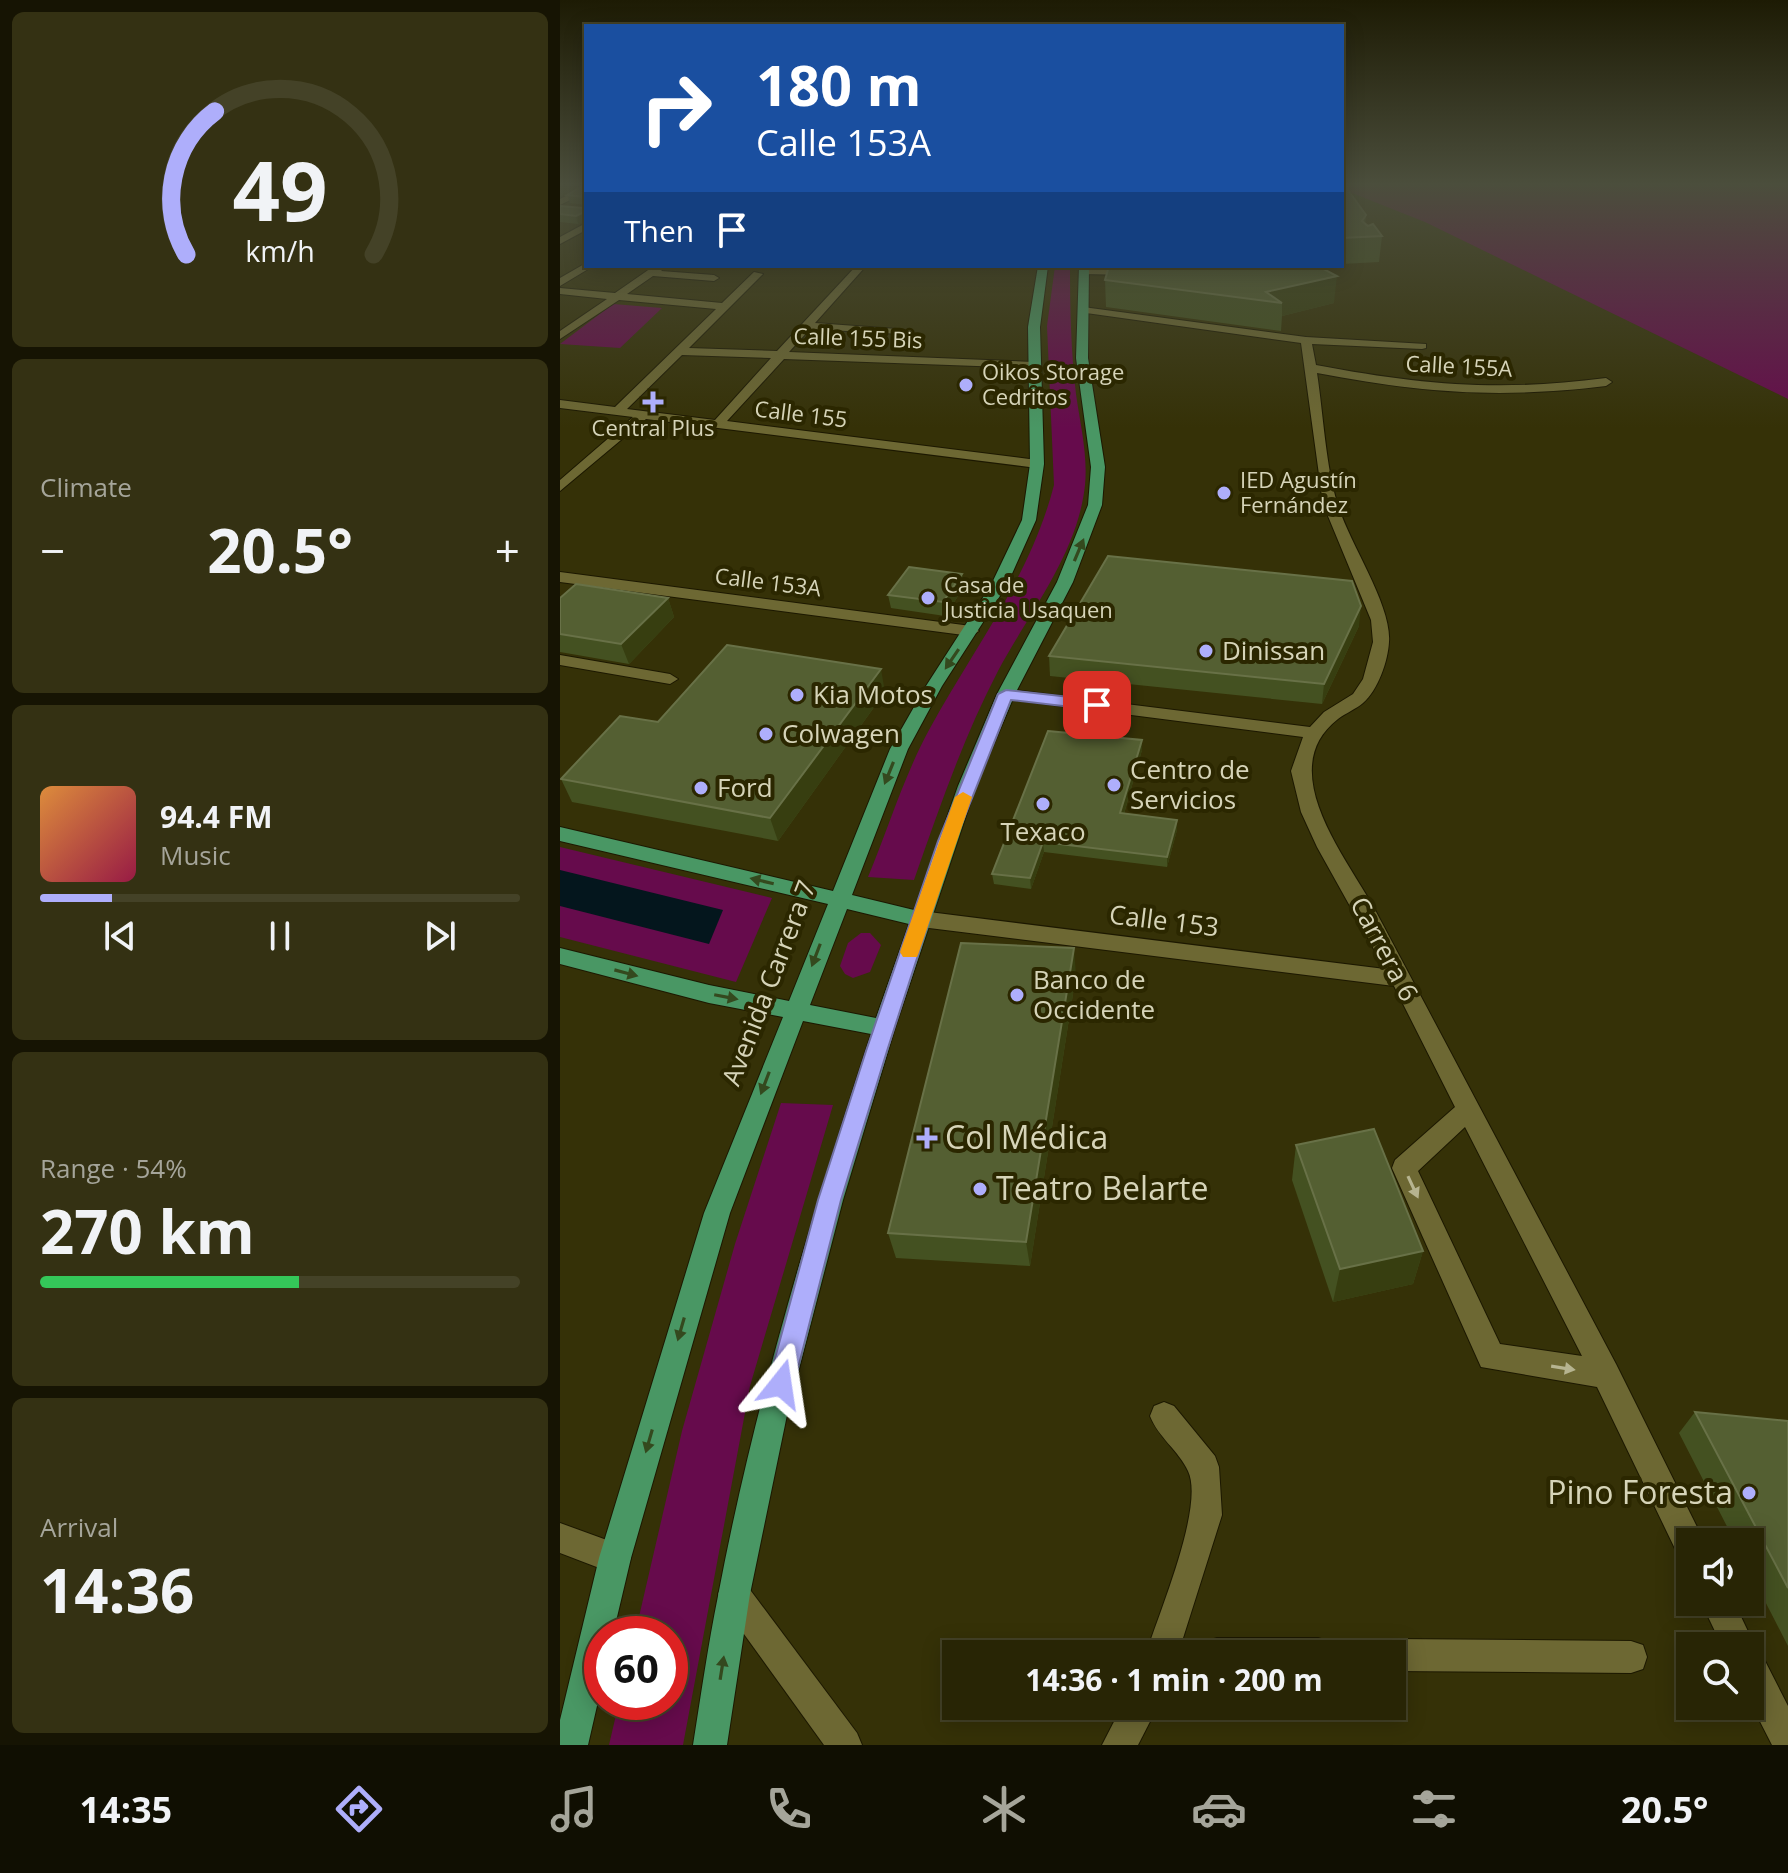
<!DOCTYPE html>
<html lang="en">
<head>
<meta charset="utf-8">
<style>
	:root { --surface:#282505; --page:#343113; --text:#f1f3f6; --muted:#a5a59a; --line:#444227; --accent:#aeaefb }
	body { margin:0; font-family:"Open Sans",sans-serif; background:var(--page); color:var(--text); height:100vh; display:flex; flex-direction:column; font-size:30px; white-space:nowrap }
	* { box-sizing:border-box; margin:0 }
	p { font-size:26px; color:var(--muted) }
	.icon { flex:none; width:44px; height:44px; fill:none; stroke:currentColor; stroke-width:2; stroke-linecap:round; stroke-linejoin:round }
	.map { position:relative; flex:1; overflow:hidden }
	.details { display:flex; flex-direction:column; gap:12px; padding:12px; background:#161403; width:560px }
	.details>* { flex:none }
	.top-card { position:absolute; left:24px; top:24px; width:760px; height:244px; border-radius:0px; box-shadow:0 4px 20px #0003,0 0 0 2px var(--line); background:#1a4fa0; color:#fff; overflow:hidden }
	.fabs { position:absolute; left:1116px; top:1528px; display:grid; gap:16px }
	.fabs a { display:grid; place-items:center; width:88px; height:88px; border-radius:0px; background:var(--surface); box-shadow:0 4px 20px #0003,0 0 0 2px var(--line); font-size:40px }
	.speed { position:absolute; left:24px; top:1616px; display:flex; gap:16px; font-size:40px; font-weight:700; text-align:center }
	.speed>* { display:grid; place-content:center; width:104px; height:104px; border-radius:50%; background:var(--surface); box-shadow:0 4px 20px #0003,0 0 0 2px var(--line); line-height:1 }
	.speed .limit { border:12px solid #d22; background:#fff; color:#111 }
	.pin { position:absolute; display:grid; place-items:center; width:68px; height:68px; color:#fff; margin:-34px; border-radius:16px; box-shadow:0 4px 12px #0006 }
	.me { position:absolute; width:88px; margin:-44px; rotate:15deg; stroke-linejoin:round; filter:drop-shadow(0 0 6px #0008) }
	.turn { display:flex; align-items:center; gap:28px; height:168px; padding:0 40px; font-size:36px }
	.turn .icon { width:104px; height:104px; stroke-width:2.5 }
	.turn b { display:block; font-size:56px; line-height:68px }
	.then { display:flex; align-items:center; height:76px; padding:0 40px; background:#0003; gap:16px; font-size:30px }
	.big { font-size:60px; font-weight:700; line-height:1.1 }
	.details .widget { flex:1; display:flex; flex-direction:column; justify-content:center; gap:12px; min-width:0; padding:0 28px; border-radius:12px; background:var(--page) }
	.details .dial { align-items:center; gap:0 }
	.dial svg { height:208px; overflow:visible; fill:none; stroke:var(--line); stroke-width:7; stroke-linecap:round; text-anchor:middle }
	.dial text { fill:var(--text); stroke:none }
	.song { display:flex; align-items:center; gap:24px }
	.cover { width:96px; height:96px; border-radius:12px; background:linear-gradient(135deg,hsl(30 70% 55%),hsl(340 70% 35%)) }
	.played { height:8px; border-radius:4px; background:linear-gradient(90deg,var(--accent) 15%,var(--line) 15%) }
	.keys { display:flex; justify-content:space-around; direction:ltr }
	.heat { display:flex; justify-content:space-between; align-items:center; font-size:44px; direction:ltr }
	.charge { height:12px; border-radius:6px; background:linear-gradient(90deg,#34c759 54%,var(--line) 0) }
	.trip { position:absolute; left:382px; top:1640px; width:464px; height:80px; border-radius:0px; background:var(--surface); box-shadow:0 4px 20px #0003,0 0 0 2px var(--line); font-weight:700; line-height:80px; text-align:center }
	.dock { display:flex; height:128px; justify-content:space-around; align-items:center; background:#100f02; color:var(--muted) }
	.dock .icon { width:56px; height:56px }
	.dock .on { color:var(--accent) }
	.dock b { font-size:36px; color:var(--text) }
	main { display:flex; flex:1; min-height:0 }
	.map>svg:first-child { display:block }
	.green { fill:#660b4c }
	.water { fill:#04161d }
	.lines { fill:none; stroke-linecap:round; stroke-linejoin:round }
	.minor-casing { stroke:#1c1800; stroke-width:2 }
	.major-casing { stroke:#1c1800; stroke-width:2 }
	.minor { fill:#6d6833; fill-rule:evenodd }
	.major { fill:#499764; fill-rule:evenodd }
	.wall { fill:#445121 }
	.shaded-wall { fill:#373e10 }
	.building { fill:#545f32; stroke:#687147; stroke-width:2 }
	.oneway { fill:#34491e }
	.oneway2 { fill:#b6b490 }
	.route { fill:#aeaefb; stroke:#7171a3; stroke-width:2 }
	.slow { fill:#f59e0b }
	.poi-dot { fill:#aeaefb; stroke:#2b2700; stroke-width:3 }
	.labels { text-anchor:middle; stroke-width:8; stroke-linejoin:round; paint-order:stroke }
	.far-street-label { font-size:22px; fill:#d6d4b8; stroke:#2b2700 }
	.far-poi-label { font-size:22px; fill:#d6d4b8; stroke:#2b2700; text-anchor:start }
	.poi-label { font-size:26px; fill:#d6d4b8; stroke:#2b2700; text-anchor:start }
	.street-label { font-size:26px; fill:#d6d4b8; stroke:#2b2700 }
	.near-poi-label { font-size:32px; fill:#d6d4b8; stroke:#2b2700; text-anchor:start }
</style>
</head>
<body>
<main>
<section class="details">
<div class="widget dial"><svg viewBox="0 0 100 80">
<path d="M14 69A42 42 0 1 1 86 69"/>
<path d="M14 69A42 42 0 0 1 25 14" stroke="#aeaefb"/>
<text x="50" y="56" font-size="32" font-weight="700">49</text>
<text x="50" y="72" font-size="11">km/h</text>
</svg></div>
<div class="widget"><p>Climate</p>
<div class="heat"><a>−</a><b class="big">20.5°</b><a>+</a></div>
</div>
<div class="widget">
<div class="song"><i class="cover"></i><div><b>94.4 FM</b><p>Music</p></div></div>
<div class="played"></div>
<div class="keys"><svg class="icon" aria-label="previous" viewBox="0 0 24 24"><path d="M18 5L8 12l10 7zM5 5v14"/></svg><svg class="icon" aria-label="pause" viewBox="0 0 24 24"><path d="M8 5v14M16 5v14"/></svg><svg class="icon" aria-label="next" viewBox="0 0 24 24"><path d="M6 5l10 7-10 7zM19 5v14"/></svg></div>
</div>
<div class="widget"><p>Range · 54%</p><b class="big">270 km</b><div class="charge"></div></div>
<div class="widget"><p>Arrival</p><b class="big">14:36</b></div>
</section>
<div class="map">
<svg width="1228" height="1745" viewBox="0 0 1228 1745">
	<rect width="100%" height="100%" fill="#353107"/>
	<g class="green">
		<path d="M782,183H1228V399L865,222L782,189Z"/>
		<path d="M495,266H510C510,309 511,351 516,394C520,423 528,455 525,485C518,553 469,613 438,671C403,738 379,809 354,880L308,877C328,829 344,776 369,730C414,647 470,578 494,485L487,326Z"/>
		<path d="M53,304L102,308L60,348L0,344Z"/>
		<path d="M0,847L212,898L176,982L0,937Z"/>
		<path d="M301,933H310L321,945L310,972L293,978L285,974L280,966L288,943Z"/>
		<path d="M221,1103L273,1105L190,1386L123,1745H49L59,1702H110V1634H75L122,1431L175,1244Z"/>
	</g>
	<path class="water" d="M0,870L163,910L149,944L0,906Z"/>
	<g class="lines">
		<defs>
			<g id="minor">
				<path d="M26,186V192L0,205V199Z"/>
				<path d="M26,223V230L0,244V237Z"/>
				<path d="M26,263V266H31L30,268L0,286V278Z"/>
				<path d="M94,266H106L101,271L154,275L159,278L154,281L93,276L67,294L162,303L194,272L203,274L129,348L217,351L296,266H306L255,323L337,329L343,332L341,334L250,329L229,352L474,362L480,365L474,368L224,359L167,421L477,460L484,464L477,468L86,419L0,491V480L73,417L0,408V400L55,407L156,309L59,300L0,339V331L47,299L0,294V288L55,293ZM122,355L211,358L155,420L67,409Z"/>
				<path d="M524,269H572L577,272L572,275L520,274L519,272Z"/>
				<path d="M523,307L746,337L866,344V348L862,349L752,344L756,365C862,385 938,392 1046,378L1052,382L1046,386C938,399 863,393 757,373C763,411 766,470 778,505C789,543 832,605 829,642C828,661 818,690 803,703C796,709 786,713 778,719C713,769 786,857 814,908L1056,1364L1141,1535L1144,1542H1130V1562L1119,1557L1037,1387L921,1367L832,1168L835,1160L895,1107L834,986L361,927L354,924L351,919L354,914L361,911L825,969L757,847L741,812L731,771L743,737L446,699L437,694L446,689L750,727L764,712L793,694L803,679L813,642L811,620L763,504L741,343L519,312V308ZM905,1127L1022,1356L940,1344L858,1171Z"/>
				<path d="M0,572L411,626L419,631L411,636L0,582Z"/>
				<path d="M0,655L110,674L118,679L110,684L0,665Z"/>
				<path d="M604,1402L614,1406L655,1456L659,1467L662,1515L618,1654H586C598,1615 645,1506 628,1471C619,1451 598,1437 590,1416L594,1406Z"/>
				<path d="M0,1523L66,1547L71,1558L66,1569L55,1574L0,1553Z"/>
				<path d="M174,1578L185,1583L297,1733L302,1745H264L163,1605L158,1594L163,1583Z"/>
				<path d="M1141,1602H1174L1195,1646L1193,1652L1202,1655L1228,1706V1745H1212L1190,1702V1646H1162Z"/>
				<path d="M657,1638H758L770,1642L774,1654H641L645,1642Z"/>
				<path d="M832,1639L1071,1641L1083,1645L1087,1657L1083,1669L1071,1673L832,1671V1654H816L820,1643Z"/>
				<path d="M562,1706H598L578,1745H542Z"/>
			</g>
			<path id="major" d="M478,266H488L480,327L484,464L476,520L447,585L382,686L348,749L292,895L354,910L398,786L437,694L497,582L528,505L531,467L516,358L519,266H529L528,358L545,467L542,505L513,582L455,694L416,786L335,1028L283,1200L227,1415L190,1594L167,1745H133C141,1695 148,1645 158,1596C194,1405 251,1219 311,1034L243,1021L170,1213L71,1558L53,1634H42V1684L28,1745H0V1720L39,1558L144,1213L223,1017L149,1003L0,964V948L149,985L229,1001L268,904L0,841V827L273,891L330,749L366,686L431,585L462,520L470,464L468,327ZM287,909L349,924L316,1018L250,1005Z"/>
		</defs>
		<use href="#minor" class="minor-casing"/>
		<use href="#major" class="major-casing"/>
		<use href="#minor" class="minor"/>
		<use href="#major" class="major"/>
	</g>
	<g class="wall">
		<path d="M782,183L806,215L805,224L822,236L819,262L782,264Z"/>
		<path d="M26,184V205L10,203L7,195Z"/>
		<path d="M26,205V220L18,224L0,222V206L23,208Z"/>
		<path d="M545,280L774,303L722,316L721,331L546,307Z"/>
		<path d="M402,574L404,587L385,616L331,608L328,595Z"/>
		<path d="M0,598H108L114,617L69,664L0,652Z"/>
		<path d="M799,626L762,704L490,676L489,656Z"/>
		<path d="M325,692L218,841L12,802L1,779L98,722Z"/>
		<path d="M582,750L564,814L617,830L607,867L484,852L471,889L434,884L432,874Z"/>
		<path d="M516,975L470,1266L336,1258L328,1233Z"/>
		<path d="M736,1145L863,1251L853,1284L773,1302L732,1180Z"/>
		<path d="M1135,1412L1228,1421V1646L1190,1572V1542H1175L1119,1433Z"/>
	</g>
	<g class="shaded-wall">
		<path d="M7,183H10L12,190L0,197V188Z"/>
		<path d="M24,212L26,220L18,224L16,216Z"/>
		<path d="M777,276L774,303L722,316V303L706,292Z"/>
		<path d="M402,574L404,587L385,616L383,602Z"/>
		<path d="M108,598L114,617L69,664L61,644Z"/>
		<path d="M801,606L799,626L762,704L764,684Z"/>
		<path d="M321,669L325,692L218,841L210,818Z"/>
		<path d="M582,740V750L561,824L560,813Z"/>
		<path d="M617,820V830L607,867V857Z"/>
		<path d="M483,842L484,852L471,889L470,878Z"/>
		<path d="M514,948L516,975L470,1266L466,1242Z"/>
		<path d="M863,1251L853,1284L773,1302L780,1269Z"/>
	</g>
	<g class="building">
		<path d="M782,183H788V190L806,215L802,221L808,226L813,224L822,236L782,238Z"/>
		<path d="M26,184V200V197L7,195Z"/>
		<path d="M26,205V216L24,212L16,216L0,214V206L23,208Z"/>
		<path d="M549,266H758L777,276L706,292L722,303L545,280Z"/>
		<path d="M548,556L792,581L801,606L764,684L489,656Z"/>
		<path d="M349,567L402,574L383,602L328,595Z"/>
		<path d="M16,584L108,598L61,644L0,634V598Z"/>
		<path d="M167,645L321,669L210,818L1,779L60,716L98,722Z"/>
		<path d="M488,731L582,740L560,813L617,820L607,857L483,842L470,878L432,874Z"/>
		<path d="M401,943L514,948L466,1242L328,1233Z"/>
		<path d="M814,1129L863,1251L780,1269L736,1145Z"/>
		<path d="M1135,1412L1228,1421V1588Z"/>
	</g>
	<defs><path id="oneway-solid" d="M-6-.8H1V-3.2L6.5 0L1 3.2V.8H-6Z" transform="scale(2)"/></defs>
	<g class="oneway">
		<use href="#oneway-solid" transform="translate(519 550) rotate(-67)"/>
		<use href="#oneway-solid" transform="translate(392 659) rotate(124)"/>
		<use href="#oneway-solid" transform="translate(329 773) rotate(112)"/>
		<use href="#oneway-solid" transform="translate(202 881) rotate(-167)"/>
		<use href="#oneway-solid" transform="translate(256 955) rotate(111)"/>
		<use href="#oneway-solid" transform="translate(66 973) rotate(15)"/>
		<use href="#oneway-solid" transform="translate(166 997) rotate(11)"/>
		<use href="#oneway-solid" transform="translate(205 1083) rotate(111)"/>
		<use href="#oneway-solid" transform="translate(121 1329) rotate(106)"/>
		<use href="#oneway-solid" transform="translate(89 1441) rotate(106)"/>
		<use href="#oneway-solid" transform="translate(162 1668) rotate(-81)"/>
	</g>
	<g class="oneway2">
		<use href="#oneway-solid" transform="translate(853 1187) rotate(65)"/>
		<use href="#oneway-solid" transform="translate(1003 1368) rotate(9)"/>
	</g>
	<linearGradient id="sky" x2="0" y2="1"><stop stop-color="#1d1b04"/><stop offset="0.43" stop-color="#4b4e3c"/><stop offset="1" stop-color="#4b4e3c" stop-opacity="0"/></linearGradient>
	<rect width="1228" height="428" fill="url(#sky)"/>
	<path class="route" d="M446,690L537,700L545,705L537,710L451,700L395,841L327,1051L281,1200L234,1384L230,1393L221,1397L212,1393L208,1384L258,1200L306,1051L378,841L438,694Z"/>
	<path class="slow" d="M403,792L412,797L359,952L357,957H343L340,952L395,797Z"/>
	<g class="poi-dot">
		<circle cx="406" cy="385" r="8"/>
		<path d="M89 390h8v8h8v8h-8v8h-8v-8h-8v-8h8z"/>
		<circle cx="664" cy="493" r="8"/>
		<circle cx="368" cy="598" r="8"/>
		<circle cx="646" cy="651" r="8"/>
		<circle cx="237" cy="695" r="8"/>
		<circle cx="206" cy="734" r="8"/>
		<circle cx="554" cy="785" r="8"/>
		<circle cx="141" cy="788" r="8"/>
		<circle cx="483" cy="804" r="8"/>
		<circle cx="457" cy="995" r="8"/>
		<path d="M363 1126h8v8h8v8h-8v8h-8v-8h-8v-8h8z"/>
		<circle cx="420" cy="1189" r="8"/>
		<circle cx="1189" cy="1493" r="8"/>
	</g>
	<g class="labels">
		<g class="far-street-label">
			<text transform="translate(298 338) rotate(2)" y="8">Calle 155 Bis</text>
			<text transform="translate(899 366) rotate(3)" y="8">Calle 155A</text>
			<text transform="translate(241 414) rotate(7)" y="8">Calle 155</text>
			<text transform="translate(208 582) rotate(7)" y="8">Calle 153A</text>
		</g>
		<g class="far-poi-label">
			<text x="422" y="380">Oikos Storage<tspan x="422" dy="25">Cedritos</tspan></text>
			<text x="93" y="436" text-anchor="middle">Central Plus</text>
			<text x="680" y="488">IED Agustín<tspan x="680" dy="25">Fernández</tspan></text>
			<text x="384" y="593">Casa de<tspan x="384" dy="25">Justicia Usaquen</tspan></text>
		</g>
		<g class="poi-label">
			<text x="662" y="660">Dinissan</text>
			<text x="253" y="704">Kia Motos</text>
			<text x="222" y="743">Colwagen</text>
			<text x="570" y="779">Centro de<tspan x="570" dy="30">Servicios</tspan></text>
			<text x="157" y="797">Ford</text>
			<text x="483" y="841" text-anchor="middle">Texaco</text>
			<text x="473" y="989">Banco de<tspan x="473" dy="30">Occidente</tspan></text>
		</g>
		<g class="street-label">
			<text transform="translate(604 921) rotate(7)" y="9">Calle 153</text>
			<text transform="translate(824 949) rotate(62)" y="9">Carrera 6</text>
			<text transform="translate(209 983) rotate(-69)" y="9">Avenida Carrera 7</text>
		</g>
		<g class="near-poi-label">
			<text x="385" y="1149">Col Médica</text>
			<text x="436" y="1200">Teatro Belarte</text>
			<text x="1173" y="1504" text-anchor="end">Pino Foresta</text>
		</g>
	</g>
</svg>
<div class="fabs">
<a><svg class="icon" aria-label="sound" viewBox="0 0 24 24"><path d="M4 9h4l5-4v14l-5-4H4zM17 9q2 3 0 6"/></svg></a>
<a><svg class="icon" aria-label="search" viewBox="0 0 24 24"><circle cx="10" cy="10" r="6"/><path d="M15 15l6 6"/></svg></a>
</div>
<div class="speed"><div class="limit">60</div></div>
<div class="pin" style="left:537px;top:705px;background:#d93025"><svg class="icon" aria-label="arrive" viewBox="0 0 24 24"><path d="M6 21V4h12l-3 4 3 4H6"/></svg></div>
<svg class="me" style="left:221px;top:1384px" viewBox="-20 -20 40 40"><path d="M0-17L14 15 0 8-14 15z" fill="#aeaefb" stroke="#fff" stroke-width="4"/></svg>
<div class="trip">14:36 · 1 min · 200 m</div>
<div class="top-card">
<div class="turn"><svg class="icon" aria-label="right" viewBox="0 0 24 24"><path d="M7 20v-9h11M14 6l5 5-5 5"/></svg><div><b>180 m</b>Calle 153A</div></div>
<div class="then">Then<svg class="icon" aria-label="arrive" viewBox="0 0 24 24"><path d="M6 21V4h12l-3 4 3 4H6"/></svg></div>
</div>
</div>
</main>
<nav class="dock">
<b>14:35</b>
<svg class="icon on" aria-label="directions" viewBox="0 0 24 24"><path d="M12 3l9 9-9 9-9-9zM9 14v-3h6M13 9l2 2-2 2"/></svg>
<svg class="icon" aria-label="music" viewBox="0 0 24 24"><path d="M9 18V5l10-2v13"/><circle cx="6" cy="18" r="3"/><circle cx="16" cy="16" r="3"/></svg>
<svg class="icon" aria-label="phone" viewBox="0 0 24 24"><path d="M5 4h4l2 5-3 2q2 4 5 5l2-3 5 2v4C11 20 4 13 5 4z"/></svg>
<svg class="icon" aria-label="climate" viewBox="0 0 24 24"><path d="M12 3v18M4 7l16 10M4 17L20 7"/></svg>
<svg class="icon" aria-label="car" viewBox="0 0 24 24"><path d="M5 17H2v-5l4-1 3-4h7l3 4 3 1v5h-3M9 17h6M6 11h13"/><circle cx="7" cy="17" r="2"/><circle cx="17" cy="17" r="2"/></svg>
<svg class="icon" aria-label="filters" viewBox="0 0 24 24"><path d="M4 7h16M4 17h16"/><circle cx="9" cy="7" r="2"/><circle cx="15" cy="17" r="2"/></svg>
<b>20.5°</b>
</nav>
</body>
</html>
